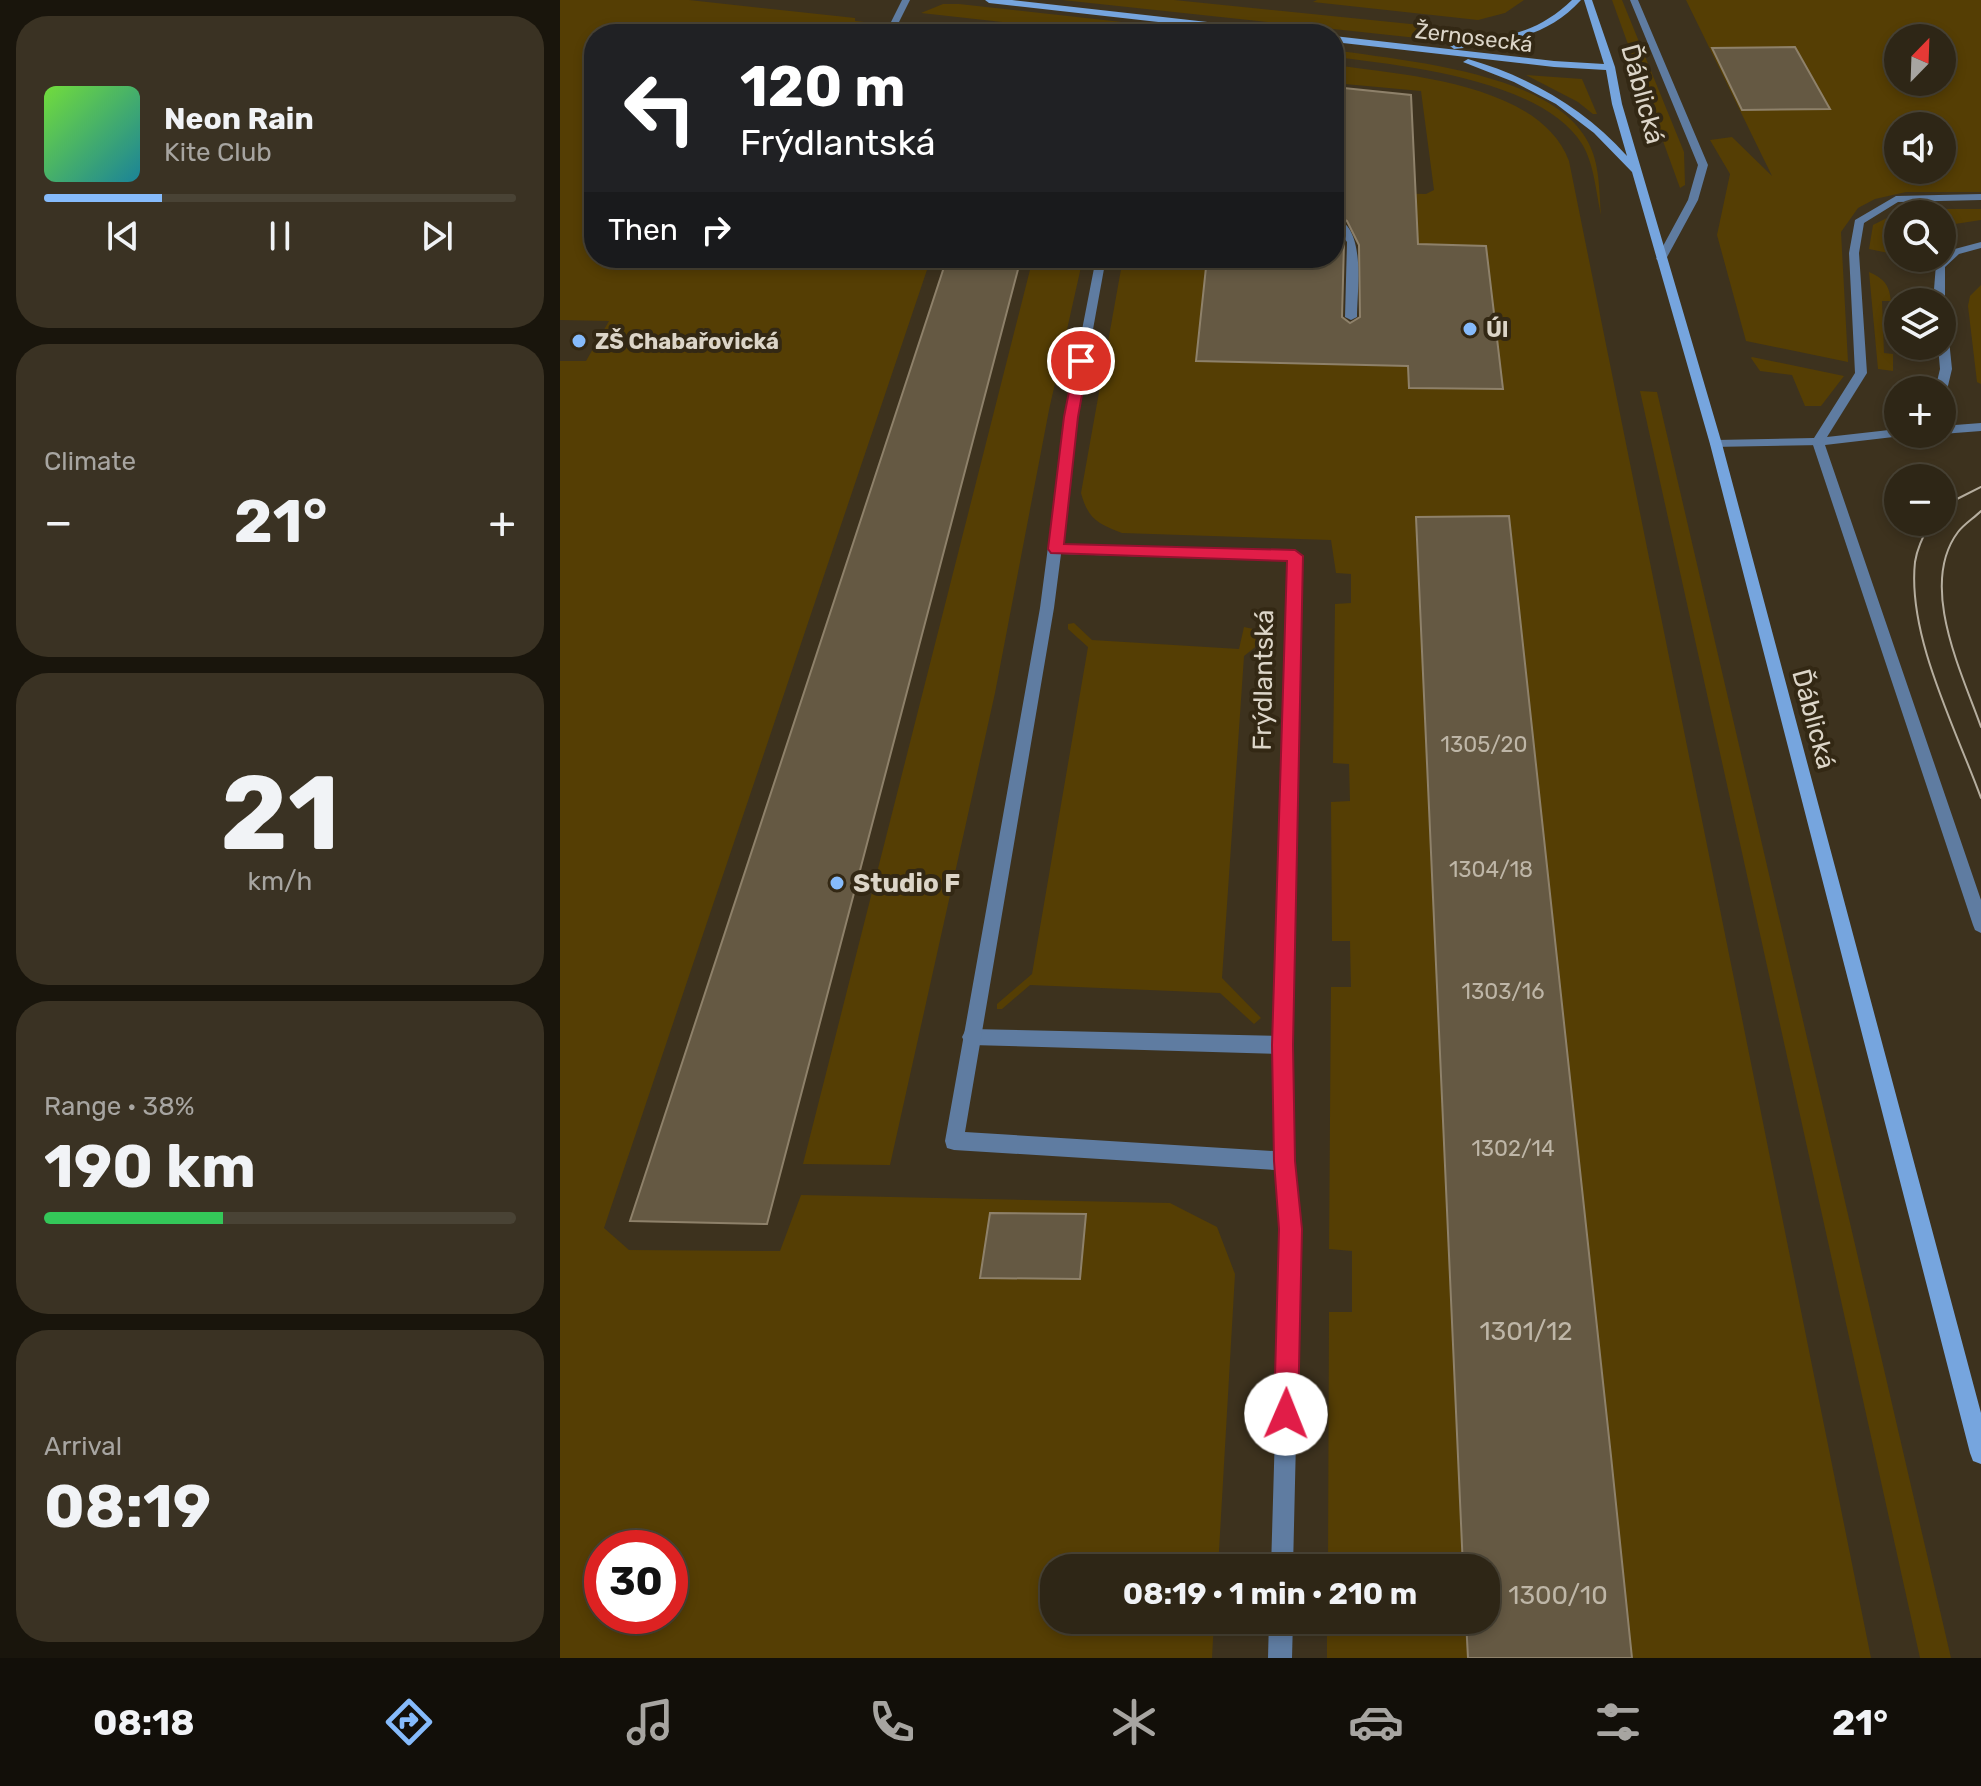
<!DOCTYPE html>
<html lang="en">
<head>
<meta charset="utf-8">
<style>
	:root { --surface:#2e2616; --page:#3a3223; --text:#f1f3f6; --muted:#a7a5a1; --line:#494335; --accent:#86bbfb }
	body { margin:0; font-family:Rubik,sans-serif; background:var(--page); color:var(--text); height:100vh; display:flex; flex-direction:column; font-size:30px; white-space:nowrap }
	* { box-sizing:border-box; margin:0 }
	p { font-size:26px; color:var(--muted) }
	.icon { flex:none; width:44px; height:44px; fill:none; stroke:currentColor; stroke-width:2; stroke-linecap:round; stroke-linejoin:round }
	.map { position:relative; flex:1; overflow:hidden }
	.details { display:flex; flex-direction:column; gap:16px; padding:16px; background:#19150c; width:560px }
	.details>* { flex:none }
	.banner { position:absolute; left:24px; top:24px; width:760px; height:244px; border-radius:32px; box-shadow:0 4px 12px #0003,0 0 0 2px var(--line); background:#202124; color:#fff; overflow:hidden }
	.needle { width:52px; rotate:23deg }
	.fabs { position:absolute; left:1324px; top:24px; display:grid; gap:16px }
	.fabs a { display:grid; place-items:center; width:72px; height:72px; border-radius:50%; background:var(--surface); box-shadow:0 4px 12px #0003,0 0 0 2px var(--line); font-size:40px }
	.speed { position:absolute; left:24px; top:1530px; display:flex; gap:16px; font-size:40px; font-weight:700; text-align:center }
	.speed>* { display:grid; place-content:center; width:104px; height:104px; border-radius:50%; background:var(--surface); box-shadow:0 4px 12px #0003,0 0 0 2px var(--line); line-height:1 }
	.speed .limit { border:12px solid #d22; background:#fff; color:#111 }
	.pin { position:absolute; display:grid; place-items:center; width:68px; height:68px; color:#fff; margin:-34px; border:4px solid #fff; border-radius:50%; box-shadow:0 2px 8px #0007 }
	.me { position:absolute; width:88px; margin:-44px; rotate:1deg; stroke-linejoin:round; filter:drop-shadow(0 0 6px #0008) }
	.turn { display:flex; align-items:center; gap:28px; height:168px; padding:0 24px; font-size:36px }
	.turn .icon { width:104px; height:104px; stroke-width:2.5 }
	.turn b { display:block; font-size:56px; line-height:68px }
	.then { display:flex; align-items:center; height:76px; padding:0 24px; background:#0003; gap:16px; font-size:30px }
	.big { font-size:60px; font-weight:700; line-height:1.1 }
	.details .card { flex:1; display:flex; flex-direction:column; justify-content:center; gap:12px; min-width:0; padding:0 28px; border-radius:32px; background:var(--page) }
	.details .dial { align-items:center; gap:0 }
	.dial b { font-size:104px; line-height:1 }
	.song { display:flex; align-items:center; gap:24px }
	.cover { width:96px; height:96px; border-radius:12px; background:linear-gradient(135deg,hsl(100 70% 55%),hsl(190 70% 35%)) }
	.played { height:8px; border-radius:4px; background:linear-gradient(90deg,var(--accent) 25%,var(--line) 25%) }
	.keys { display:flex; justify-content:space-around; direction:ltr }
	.heat { display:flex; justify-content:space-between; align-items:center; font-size:44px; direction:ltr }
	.charge { height:12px; border-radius:6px; background:linear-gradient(90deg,#34c759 38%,var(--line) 0) }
	.trip { position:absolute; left:480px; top:1554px; width:460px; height:80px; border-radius:32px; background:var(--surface); box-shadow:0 4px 12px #0003,0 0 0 2px var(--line); font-weight:700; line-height:80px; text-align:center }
	.menu { display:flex; height:128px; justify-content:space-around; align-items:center; background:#120f09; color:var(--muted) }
	.menu .icon { width:56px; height:56px }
	.menu .current { color:var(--accent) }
	.menu b { font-size:36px; color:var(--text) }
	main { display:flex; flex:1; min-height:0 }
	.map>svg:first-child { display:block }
	.green { fill:#553e04; fill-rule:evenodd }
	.building { fill:#655943; stroke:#8e816a; stroke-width:2 }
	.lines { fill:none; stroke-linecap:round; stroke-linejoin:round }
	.lane { fill:#5f7ca1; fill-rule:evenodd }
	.street { fill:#5f7ca1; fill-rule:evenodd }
	.secondary { fill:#76a5de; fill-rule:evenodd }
	.tram { stroke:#b6ae9f; stroke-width:2 }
	.route { fill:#e11d48; stroke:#92132f; stroke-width:2 }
	.poi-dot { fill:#86bbfb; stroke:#332814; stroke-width:3 }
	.labels { text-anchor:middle; stroke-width:8; stroke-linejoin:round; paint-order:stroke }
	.far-street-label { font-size:22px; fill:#dcd5c8; stroke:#332814 }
	.far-poi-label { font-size:22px; font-weight:bold; fill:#dcd5c8; stroke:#332814; text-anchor:start }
	.number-label { font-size:22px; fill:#beb6a7 }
	.street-label { font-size:26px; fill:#dcd5c8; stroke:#332814 }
	.poi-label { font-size:26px; font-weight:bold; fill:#dcd5c8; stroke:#332814; text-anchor:start }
	.near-number-label { font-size:26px; fill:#beb6a7 }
</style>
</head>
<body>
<main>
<section class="details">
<div class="card">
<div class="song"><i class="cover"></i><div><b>Neon Rain</b><p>Kite Club</p></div></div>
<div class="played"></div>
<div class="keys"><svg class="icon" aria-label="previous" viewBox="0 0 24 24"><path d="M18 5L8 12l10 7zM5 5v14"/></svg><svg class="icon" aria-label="pause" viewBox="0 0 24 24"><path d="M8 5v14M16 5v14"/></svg><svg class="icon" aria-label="next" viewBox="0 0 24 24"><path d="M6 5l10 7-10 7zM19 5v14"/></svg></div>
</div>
<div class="card"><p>Climate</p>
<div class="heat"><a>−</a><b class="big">21°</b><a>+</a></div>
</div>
<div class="card dial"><b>21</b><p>km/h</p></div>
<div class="card"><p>Range · 38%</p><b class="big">190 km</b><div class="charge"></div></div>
<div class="card"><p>Arrival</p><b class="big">08:19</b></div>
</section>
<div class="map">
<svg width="1421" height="1658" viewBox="0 0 1421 1658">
	<rect width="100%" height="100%" fill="#3d321e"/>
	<g class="green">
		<path d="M0,0H129L295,18V21L305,22L309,34H34V258H371L44,1228L69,1250L220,1251L241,1195L610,1203L657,1227L675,1274L658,1568H494V1620H654L652,1658H0V361H26L49,321L0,320ZM430,1213L526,1214L519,1279L420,1277ZM42,1548H110V1616H42Z"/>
		<path d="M502,0H614L890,28L886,40H876Z"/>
		<path d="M757,0H964L945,13L918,20L753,2Z"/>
		<path d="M1052,0H1062L1124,152L1125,185L1120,188Z"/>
		<path d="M1126,0H1421V192H1346L1315,199L1298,208L1281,232L1288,362L1186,341L1157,235L1170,174L1150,140L1172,137L1212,176ZM1338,38H1382V82H1338ZM1234,47L1165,69L1161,68L1152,49ZM1172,88L1269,109L1182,110ZM1338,126H1382V170H1338Z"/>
		<path d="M383,4H399L670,34H549L361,13Z"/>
		<path d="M353,22L469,34H359Z"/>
		<path d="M774,50C844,61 992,72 1028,142C1040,164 1039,191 1041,215C1036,192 1034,163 1022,144C983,80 842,65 774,57Z"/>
		<path d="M774,65C844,75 980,83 1009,161L1311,1658H1072L1051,1456L903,1568H768L769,1312H792V1251L769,1249L771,987H791L790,941H772L771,802L790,801L789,764L773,763L775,604L791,603V574L776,573L771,540L562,533C538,524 528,519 521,493L563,258H647L848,366L849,388L943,389L926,246L810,243L774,192L866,194L874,190L861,91L774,83Z"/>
		<path d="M966,75L1022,79L1037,114H1033L1018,102Z"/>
		<path d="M1345,209H1421V220L1382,226V214H1338V255L1309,249L1313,225Z"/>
		<path d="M473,258H523L489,410L435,693L330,1165L243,1164Z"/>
		<path d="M1309,272C1324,279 1329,284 1331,301H1322L1324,353L1333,354V371L1318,369Z"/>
		<path d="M1421,285V384L1417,382L1408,306L1410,296Z"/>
		<path d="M1191,358L1192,357L1284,376L1261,406H1245L1232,375L1200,371Z"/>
		<path d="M1080,391L1097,392L1391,1658H1360Z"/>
		<path d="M514,623L532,640L679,649L684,627L698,630L708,637L684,656L662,978L701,1018L694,1024L660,993L470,985L442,1009H437V1004L472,974L528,647L508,629V624Z"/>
		<path d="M767,1620H906L908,1658H767Z"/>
	</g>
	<g class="building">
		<path d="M1235,47L1270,109L1182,110L1152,48Z"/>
		<path d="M774,87L851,95L858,244L926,246L943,389L849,388L848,366L636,361L647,258H774V229L784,243L782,317L790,323L800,317L799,245L787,221L774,214Z"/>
		<path d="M387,258H461L207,1224L70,1221Z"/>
		<path d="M949,516L1051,1456L1072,1658H908L906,1620H926V1568H903L856,517Z"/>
		<path d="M430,1213L526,1214L520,1279L420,1278Z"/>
	</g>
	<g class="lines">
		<g class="lane">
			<path d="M1070,0H1078L1148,165L1138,200L1106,259L1101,262L1096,259L1128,200L1138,165Z"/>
			<path d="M774,217C807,227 797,289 797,317L791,320L785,317L787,242L774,224Z"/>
			<path d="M1421,242V248L1399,254L1385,267V302L1382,305V302H1373L1376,264L1391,250Z"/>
			<path d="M1382,326L1388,330L1392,369L1387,390L1382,394V390H1375L1380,369L1378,346H1382Z"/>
			<path d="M1421,423V431L1382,434V426Z"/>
			<path d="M1338,429V434H1344L1342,436L1265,445L1421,900V933L1415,930L1413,925L1252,442L1258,438Z"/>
			<path d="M411,1029L723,1036L729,1039L732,1045L729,1051L723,1054L411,1045L405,1043L402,1037L405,1031Z"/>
		</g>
		<g class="street">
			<path d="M342,0H350L338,24L342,34H334L330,24Z"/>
			<path d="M1421,194V200L1338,202L1304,223L1299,253L1307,373L1262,445L1152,447L1150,444L1156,440L1254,438L1295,373L1289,253L1295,220L1336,196Z"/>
			<path d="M536,258H546L517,417L502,544L735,551L742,556L732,1045L733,1161L741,1229L733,1568H711L721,1229L715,1170L394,1150L387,1148L385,1141L480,608L505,417ZM501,554L728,561L714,1045V1151L405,1132L494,608Z"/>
			<path d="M709,1620H733L732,1658H708Z"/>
		</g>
		<g class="secondary">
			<path d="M425,0H452L728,31L732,34H705L429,3Z"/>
			<path d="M1012,0H1021C987,38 942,43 894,49L890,46C900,41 915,41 927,39C961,35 987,24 1012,0Z"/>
			<path d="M1024,0H1032L1055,67L1062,104L1162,444L1421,1413V1464L1413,1461L1410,1453L1150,444L1072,172L1034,133L996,104L954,82L903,62L908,59C970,77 1024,108 1067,156L1052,104L1046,70L994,67L774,42V36L994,61L1044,64Z"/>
		</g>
		<g class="tram">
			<path d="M1382,511L1395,500L1421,487"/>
			<path d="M1421,511C1414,518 1404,524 1398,532C1358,585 1402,673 1421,727"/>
			<path d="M1371,522C1364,534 1357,548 1355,562C1347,636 1396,729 1421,798"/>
		</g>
	</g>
	<path class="route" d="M521,357L528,361L518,417L504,544L735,550L743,556L733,1045L735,1161L742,1229L738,1414L735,1422L726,1426L718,1422L714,1414L719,1229L714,1161L712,1045L727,561L491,553L488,549L504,417L515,361Z"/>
	<g class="poi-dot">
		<circle cx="910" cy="329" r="8"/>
		<circle cx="19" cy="341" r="8"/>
		<circle cx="277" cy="883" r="8"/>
	</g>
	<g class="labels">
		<g class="far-street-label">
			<text transform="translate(914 37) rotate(7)" y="8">Žernosecká</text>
		</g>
		<g class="far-poi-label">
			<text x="926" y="337">Úl</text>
			<text x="35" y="349">ZŠ Chabařovická</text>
		</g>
		<g class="number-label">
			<text x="924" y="752">1305/20</text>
			<text x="931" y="877">1304/18</text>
			<text x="943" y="999">1303/16</text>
			<text x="953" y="1156">1302/14</text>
		</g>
		<g class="street-label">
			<text transform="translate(1083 94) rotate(75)" y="9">Ďáblická</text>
			<text transform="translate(703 680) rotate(-89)" y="9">Frýdlantská</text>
			<text transform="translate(1254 719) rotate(75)" y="9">Ďáblická</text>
		</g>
		<g class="poi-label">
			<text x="293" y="892">Studio F</text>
		</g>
		<g class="near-number-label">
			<text x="966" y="1340">1301/12</text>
			<text x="998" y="1604">1300/10</text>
		</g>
	</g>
</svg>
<div class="fabs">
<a><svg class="needle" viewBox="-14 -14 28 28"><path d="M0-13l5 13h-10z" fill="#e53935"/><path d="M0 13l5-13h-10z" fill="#a7a5a1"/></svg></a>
<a><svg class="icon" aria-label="sound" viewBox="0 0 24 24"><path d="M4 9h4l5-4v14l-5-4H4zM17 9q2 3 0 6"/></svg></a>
<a><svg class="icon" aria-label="search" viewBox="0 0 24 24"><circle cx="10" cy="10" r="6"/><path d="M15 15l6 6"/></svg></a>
<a><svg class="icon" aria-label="layers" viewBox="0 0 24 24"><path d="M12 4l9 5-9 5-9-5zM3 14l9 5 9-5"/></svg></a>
<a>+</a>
<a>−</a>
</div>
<div class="speed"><div class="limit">30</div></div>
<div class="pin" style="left:521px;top:361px;background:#d93025"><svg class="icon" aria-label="arrive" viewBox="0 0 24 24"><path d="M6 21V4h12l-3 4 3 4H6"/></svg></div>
<svg class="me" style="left:726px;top:1414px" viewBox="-20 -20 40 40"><circle r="19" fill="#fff"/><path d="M0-13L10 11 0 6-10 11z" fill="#e11d48"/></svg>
<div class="trip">08:19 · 1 min · 210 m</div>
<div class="banner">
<div class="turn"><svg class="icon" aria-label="left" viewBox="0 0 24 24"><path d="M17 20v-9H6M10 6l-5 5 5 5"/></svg><div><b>120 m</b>Frýdlantská</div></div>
<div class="then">Then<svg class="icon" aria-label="right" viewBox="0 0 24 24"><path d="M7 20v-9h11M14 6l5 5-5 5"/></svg></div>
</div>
</div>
</main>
<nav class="menu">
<b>08:18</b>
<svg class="icon current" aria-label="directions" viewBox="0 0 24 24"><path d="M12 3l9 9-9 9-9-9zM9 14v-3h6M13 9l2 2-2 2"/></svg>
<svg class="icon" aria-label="music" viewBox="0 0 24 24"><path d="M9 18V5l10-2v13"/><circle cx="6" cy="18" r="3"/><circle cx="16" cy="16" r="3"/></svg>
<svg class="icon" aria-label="phone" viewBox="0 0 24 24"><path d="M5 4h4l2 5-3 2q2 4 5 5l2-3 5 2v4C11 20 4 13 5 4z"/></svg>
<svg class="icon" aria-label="climate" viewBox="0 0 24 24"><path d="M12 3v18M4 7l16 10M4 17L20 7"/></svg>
<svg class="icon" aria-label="car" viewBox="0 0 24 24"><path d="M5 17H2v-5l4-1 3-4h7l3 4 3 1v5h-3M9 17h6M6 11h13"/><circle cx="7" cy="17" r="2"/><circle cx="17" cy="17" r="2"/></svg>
<svg class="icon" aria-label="filters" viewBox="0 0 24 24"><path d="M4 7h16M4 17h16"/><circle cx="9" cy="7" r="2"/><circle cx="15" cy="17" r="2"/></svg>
<b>21°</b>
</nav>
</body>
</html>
